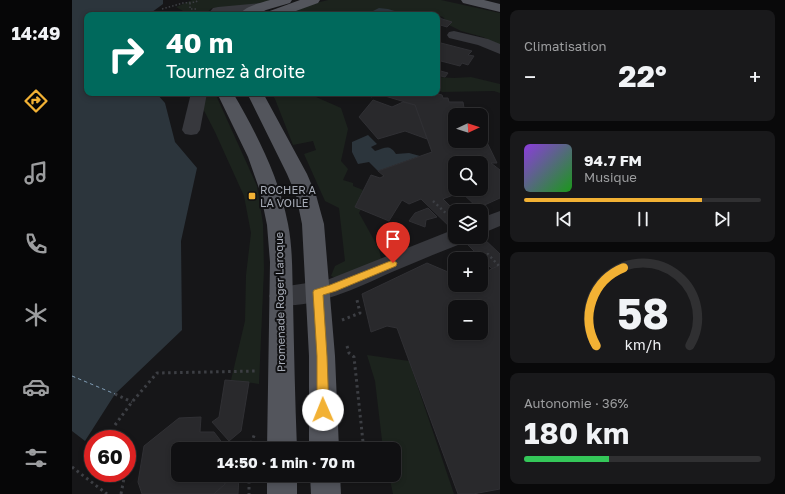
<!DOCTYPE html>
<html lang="fr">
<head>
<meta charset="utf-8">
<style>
	:root { --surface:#101012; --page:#19191b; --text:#f1f3f6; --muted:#9c9d9f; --line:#303032; --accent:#f2b134 }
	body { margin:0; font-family:"Golos Text",sans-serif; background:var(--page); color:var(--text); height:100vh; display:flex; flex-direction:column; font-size:15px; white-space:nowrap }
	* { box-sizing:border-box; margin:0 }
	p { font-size:13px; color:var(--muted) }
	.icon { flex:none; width:22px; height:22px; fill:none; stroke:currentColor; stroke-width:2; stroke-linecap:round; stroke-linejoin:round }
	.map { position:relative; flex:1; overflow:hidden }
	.sheet { display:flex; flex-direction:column; gap:10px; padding:10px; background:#09090a; width:285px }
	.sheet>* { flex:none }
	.banner { position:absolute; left:12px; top:12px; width:356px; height:84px; border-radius:8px; box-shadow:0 2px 6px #0003,0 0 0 1px var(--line); background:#00695c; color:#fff; overflow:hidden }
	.needle { width:26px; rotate:86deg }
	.tools { position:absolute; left:376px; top:108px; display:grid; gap:8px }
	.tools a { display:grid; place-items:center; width:40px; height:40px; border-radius:8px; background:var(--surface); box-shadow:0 2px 6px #0003,0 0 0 1px var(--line); font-size:20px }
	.speed { position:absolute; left:12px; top:430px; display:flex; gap:8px; font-size:20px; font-weight:700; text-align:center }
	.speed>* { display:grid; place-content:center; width:52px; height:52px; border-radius:50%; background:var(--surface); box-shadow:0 2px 6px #0003,0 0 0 1px var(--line); line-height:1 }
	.speed .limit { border:6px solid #d22; background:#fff; color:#111 }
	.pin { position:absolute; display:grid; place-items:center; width:34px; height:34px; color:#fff; margin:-41px -17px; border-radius:50% 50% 50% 0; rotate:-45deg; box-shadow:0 0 4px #0007 }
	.pin .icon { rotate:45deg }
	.me { position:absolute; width:44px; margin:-22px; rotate:359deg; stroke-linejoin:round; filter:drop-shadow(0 0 3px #0008) }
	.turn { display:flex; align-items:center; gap:14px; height:84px; padding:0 16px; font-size:18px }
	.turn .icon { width:52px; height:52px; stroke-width:2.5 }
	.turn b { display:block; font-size:28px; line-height:34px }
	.big { font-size:30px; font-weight:700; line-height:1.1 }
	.sheet .tile { flex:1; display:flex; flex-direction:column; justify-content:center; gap:6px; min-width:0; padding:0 14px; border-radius:8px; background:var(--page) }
	.sheet .dial { align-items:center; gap:0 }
	.dial svg { height:104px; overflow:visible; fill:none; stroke:var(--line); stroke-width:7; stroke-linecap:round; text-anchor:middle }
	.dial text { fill:var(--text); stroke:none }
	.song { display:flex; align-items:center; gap:12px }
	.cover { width:48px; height:48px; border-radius:6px; background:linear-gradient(135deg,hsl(270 70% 55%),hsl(120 70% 35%)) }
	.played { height:4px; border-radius:2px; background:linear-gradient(90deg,var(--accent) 75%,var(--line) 75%) }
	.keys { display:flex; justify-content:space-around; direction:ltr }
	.heat { display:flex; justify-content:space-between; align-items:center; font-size:22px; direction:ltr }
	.charge { height:6px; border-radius:3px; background:linear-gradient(90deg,#34c759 36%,var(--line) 0) }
	.trip { position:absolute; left:99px; top:442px; width:230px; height:40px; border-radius:8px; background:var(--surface); box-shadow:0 2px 6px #0003,0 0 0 1px var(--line); font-weight:700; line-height:40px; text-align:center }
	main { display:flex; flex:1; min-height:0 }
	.tab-bar { display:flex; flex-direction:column; width:72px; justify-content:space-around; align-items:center; background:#060607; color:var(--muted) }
	.tab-bar .icon { width:28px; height:28px }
	.tab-bar .active { color:var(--accent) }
	.tab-bar b { font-size:18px; color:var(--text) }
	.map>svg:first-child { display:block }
	.green { fill:#1c231d }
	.water { fill:#2c353c }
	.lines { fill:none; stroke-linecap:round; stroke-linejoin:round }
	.ferry { stroke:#7f9bb3; stroke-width:1; stroke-dasharray:3.5 3; stroke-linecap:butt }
	.building { fill:#29292c; stroke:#303034; fill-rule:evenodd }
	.path-far2 { stroke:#3d3f44; stroke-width:1.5; stroke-dasharray:1.5 2; stroke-linecap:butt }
	.path-far1 { stroke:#3d3f44; stroke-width:2.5; stroke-dasharray:2 3; stroke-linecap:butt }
	.path { stroke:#3d3f44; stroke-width:3; stroke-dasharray:2.5 3.5; stroke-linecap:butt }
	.minor { fill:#37383d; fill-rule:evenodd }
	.major { fill:#53555c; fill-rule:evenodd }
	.route { fill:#f2b134; stroke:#9d7322 }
	.poi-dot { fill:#f2b134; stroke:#111113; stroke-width:1.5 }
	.labels { text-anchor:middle; stroke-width:4; stroke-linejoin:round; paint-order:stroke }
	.poi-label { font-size:11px; fill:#a8adb8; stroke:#111113; text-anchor:start }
	.street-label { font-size:11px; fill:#a8adb8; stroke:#111113 }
</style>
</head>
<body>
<main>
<nav class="tab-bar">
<b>14:49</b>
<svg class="icon active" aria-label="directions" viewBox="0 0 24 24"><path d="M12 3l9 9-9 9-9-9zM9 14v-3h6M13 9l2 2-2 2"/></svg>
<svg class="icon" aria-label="music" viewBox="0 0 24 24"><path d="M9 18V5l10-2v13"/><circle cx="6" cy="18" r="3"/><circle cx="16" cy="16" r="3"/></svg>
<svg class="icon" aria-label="phone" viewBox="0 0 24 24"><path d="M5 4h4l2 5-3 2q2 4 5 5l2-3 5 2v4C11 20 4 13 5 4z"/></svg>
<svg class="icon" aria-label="climate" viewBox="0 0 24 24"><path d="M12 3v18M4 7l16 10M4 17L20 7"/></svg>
<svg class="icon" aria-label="car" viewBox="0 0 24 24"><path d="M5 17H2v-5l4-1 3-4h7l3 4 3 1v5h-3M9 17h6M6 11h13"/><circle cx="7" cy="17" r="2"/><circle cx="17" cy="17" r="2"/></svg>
<svg class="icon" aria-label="filters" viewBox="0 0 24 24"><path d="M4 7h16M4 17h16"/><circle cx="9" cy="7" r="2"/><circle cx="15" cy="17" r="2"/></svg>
</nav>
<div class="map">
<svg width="428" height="494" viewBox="0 0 428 494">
	<rect width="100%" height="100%" fill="#161618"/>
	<g class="green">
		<path d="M120,0H200L178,6L140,8L132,15H104L111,11L104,7Z"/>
		<path d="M256,0H369L428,13V45L411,37L389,31L377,25L371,17L365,15H215L240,4Z"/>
		<path d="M365,77L382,78L399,77L428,84V93L422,91L370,92L365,89Z"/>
		<path d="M123,93H143L185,186L191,224L192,269L187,384L159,380L173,321L174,275L179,233L172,196L143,132Z"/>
		<path d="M199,93H235L269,108L276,129L269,161L276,169L271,180L281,183V186L291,190L283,207L289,209L287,213L307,249L310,264L269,280L259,276L263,266L273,261L267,208L253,201L232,154L244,150L241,141L221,145L203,99Z"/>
		<path d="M295,355L337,361L382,494H321L317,475H322V449H311L303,381Z"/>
	</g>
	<g class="water">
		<path d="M0,0H91V4L76,15H15V93H84L93,103L103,142L125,168L109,241L110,330L43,394L13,441L0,431Z"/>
		<path d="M307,8L316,9L336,15L308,14L299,12Z"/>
		<path d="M296,135L305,144L299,147L303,151C314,148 317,144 324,154L337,153L348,156L306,171L297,162L286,164L280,152V142Z"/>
	</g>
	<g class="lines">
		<path class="ferry" d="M0,376L43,394"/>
	</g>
	<g class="building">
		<path d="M367,18L380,22L375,27L365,24V20Z"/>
		<path d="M365,42L400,51L396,55L402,56L396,65L390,63L388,66L365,60Z"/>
		<path d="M365,70L376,73L373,77L365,75Z"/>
		<path d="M288,93H363L370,95L371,98H376L377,102H391L392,108H398L401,115H383V141H409V130L425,163H419L428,170V198L406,208L389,192L371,199L383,211V232L349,199L337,204L330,200L317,221L283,207L299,175L308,178L312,176L306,171L360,152L343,105L303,93L300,97ZM383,163H409V189H383Z"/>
		<path d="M301,100L320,107L331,102L343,105L355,139L333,131L306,139L287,117Z"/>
		<path d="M356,208L365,217L354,220L353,227L337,221L343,213Z"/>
		<path d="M409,236L428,254V265L420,269L388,237H409Z"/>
		<path d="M355,263L383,275V285H409V274L428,265V489L401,494H386L325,328L315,326L299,332L290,294ZM383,307H409V333H383Z"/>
		<path d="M153,380L177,382L169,431L157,441L140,422L147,417Z"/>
		<path d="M129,417L128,432H142L155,449H106V475H154L153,484L142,494H70L66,482L72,446L107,418Z"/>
		<path d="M154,475H167L166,494H142L153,484Z"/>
	</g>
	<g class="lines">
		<g class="path-far2">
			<path d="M118,3V9H126"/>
			<path d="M90,9L111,3L124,2L126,0"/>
		</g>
		<g class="path-far1">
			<path d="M361,201L379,218"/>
			<path d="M387,257L399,259"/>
			<path d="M406,259L416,254L427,266"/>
		</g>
		<g class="path">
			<path d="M270,320L288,313L285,300"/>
			<path d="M275,346L277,353L282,357L291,442L279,449"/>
			<path d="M43,394L60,402"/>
			<path d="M43,425L60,402L85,373L185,371"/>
			<path d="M177,449L183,433"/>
			<path d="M55,463L61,448"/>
			<path d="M0,467L35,494"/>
			<path d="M177,475V494"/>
			<path d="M49,494L53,473"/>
		</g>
		<g class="minor">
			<path d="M189,3L194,4L196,7L194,10L150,15H135L141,8L146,7Z"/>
			<path d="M382,31L416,39L428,44V54L406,45L377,38L375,35L377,32Z"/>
			<path d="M119,93H135L128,130L125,134L119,135L113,134L110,130Z"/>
			<path d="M428,211V226L409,234V218Z"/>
			<path d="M383,229V237H394L391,243C367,252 344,262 320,272C289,286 234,313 201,303L197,296L201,289L209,287L255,280Z"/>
		</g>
		<g class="major">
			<path d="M198,0H220L218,3L194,10L184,15H167C173,6 188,3 198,0Z"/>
			<path d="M228,0H248L246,3L213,15H193L195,12Z"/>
			<path d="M389,0H412L428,4V12L391,3Z"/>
			<path d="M145,93H161C185,134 207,177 216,224C221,249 220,275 221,300C222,350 223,399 225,449H195L198,262L195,225L188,191L176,157Z"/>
			<path d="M175,93H191L235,174L244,195L252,224L263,356L267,449H237V356L230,224L224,195L215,174Z"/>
			<rect x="195" y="475" width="30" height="19"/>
			<path d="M238,475H268L269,494H239Z"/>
		</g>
	</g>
	<path class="route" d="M321,260L325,263L324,266L264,291L251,295L255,356L257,410L255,414L251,415L247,414L245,410V356L241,292L242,290L258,285Z"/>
	<rect class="poi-dot" x="176" y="192" width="8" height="8" rx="2"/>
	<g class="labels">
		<g class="poi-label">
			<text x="188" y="194">ROCHER A<tspan x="188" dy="13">LA VOILE</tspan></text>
		</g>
		<g class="street-label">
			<text transform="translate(208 302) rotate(-91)" y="4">Promenade Roger Laroque</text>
		</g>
	</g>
</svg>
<div class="tools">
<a><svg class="needle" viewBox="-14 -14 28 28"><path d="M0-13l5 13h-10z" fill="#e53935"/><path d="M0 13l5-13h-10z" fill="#9c9d9f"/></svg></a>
<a><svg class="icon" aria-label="search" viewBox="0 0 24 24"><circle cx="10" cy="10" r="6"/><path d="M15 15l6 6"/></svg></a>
<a><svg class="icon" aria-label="layers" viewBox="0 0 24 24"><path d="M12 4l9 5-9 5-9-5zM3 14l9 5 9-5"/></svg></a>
<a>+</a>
<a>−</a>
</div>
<div class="speed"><div class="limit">60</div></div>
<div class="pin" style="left:321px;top:263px;background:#d93025"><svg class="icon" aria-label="arrive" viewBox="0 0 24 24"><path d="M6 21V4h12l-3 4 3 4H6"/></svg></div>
<svg class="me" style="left:251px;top:410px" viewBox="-20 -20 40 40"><circle r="19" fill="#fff"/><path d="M0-13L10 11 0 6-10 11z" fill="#f2b134"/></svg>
<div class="trip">14:50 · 1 min · 70 m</div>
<div class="banner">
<div class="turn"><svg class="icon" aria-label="right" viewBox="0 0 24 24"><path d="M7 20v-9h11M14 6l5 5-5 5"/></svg><div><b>40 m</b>Tournez à droite</div></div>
</div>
</div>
<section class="sheet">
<div class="tile"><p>Climatisation</p>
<div class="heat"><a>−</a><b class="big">22°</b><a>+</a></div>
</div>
<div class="tile">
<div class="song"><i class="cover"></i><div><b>94.7 FM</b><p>Musique</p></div></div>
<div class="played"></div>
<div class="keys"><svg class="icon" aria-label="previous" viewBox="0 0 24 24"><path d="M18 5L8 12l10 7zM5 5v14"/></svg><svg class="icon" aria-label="pause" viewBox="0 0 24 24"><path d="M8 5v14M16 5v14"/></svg><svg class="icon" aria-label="next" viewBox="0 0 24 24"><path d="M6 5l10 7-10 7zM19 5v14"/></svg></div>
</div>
<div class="tile dial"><svg viewBox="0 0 100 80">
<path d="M14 69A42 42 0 1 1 86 69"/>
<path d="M14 69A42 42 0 0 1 35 9" stroke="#f2b134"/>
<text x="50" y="56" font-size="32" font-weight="700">58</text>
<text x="50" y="72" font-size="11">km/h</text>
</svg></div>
<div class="tile"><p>Autonomie · 36%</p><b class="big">180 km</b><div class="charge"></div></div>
</section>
</main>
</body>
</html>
